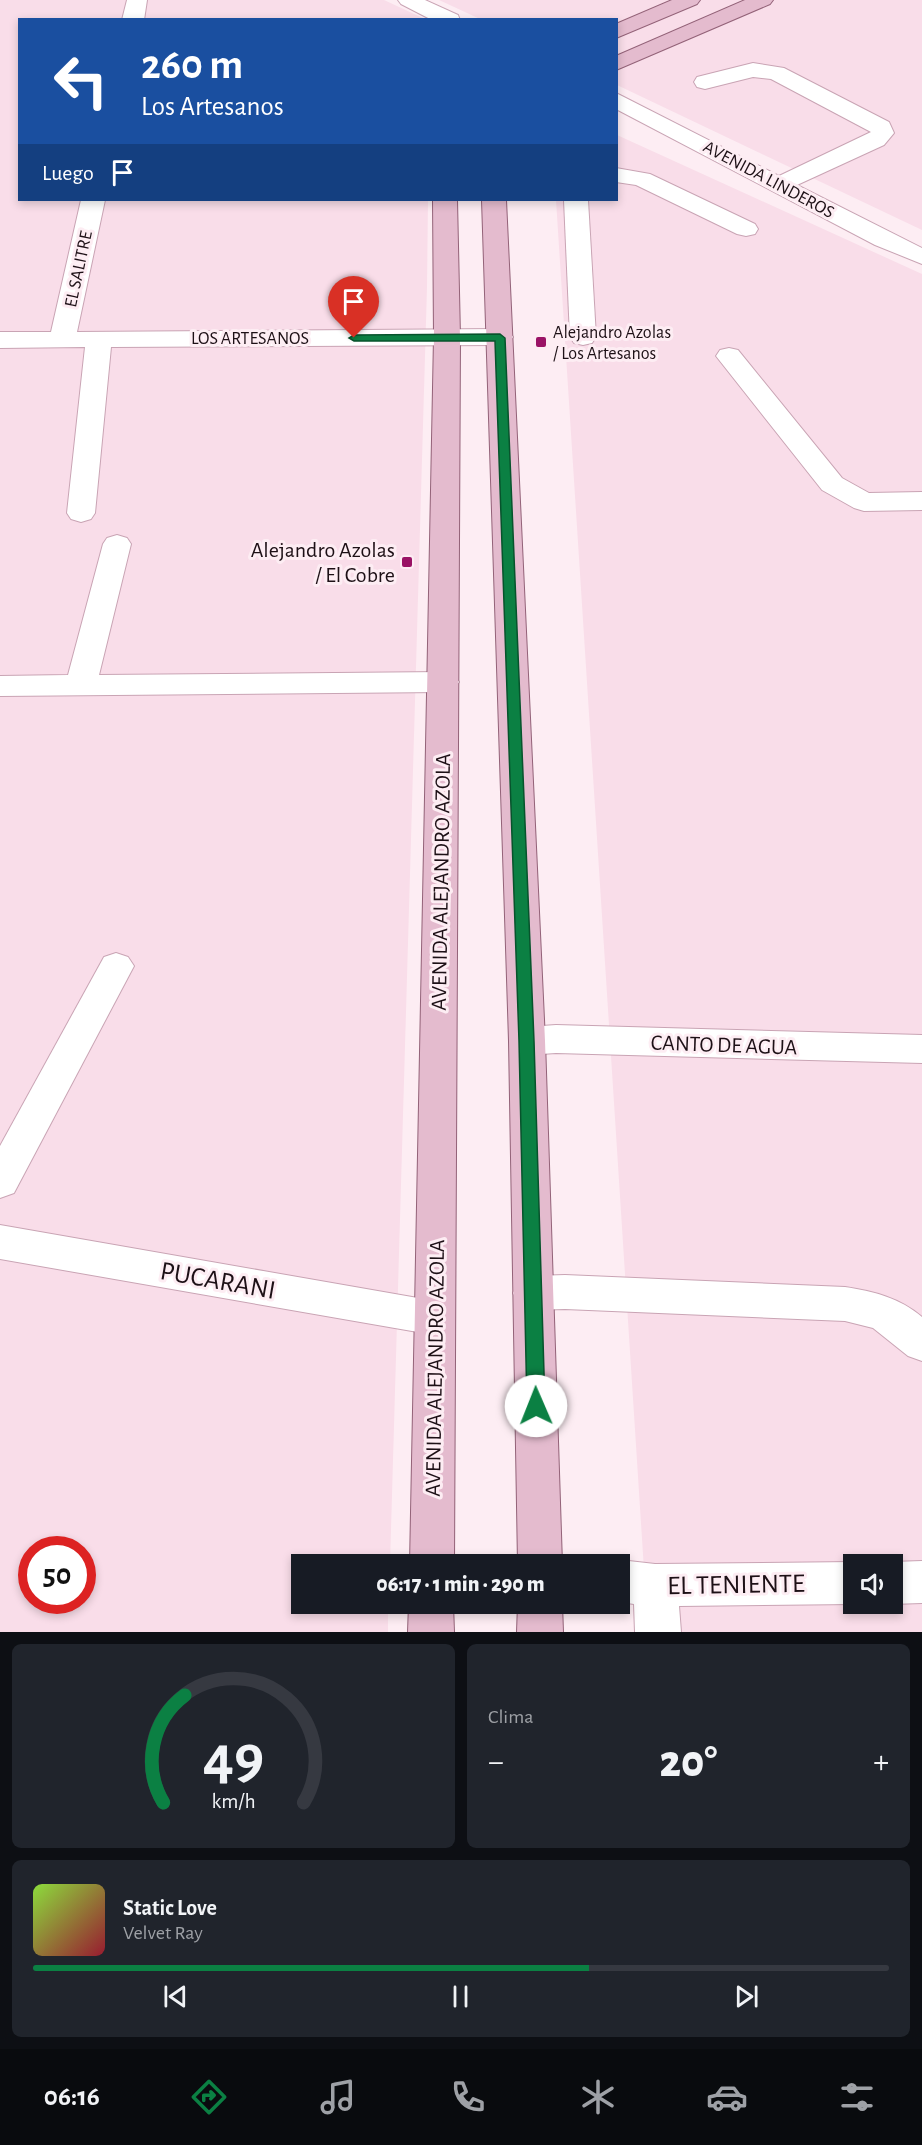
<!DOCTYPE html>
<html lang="es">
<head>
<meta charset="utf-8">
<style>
	:root { --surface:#171b24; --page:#20242c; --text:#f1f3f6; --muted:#9ea1a6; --line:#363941; --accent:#0b8043 }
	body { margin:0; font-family:"Alegreya Sans",sans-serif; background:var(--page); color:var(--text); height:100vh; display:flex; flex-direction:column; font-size:22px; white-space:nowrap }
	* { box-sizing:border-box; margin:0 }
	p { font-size:20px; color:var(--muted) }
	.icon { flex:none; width:33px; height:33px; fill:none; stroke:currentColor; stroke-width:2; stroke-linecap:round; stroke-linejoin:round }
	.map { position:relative; height:1632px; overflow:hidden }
	.sheet { display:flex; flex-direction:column; gap:12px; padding:12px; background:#0d0f14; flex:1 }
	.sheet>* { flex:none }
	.guide { position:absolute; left:18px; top:18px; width:600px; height:183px; border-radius:0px; box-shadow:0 3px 9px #0003; background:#1a4fa0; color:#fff; overflow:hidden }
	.fabs { position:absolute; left:843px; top:1554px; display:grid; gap:12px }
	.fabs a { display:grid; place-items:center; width:60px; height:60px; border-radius:0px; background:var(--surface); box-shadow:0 3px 9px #0003; font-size:30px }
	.speed { position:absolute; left:18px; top:1536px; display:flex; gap:12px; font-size:30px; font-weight:700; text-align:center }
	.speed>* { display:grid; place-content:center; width:78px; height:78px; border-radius:50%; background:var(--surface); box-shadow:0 3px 9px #0003; line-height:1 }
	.speed .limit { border:9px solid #d22; background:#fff; color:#111 }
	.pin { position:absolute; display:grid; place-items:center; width:51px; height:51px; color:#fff; margin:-62px -26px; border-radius:50% 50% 50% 0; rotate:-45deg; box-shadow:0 0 6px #0007 }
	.pin .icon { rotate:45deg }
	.me { position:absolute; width:66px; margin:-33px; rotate:359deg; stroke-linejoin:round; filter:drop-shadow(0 0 4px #0008) }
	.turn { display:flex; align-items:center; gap:21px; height:126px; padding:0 24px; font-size:27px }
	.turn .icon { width:78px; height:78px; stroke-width:2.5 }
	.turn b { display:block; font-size:42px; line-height:51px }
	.then { display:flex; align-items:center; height:57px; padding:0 24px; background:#0003; gap:12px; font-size:22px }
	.big { font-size:45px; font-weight:800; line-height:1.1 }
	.sheet .card { flex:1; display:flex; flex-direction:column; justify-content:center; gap:9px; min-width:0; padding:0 21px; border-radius:9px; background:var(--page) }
	.sheet .dial { align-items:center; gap:0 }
	.dial svg { height:156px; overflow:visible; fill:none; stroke:var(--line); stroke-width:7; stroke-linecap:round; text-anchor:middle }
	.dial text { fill:var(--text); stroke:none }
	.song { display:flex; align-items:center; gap:18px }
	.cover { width:72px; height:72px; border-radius:9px; background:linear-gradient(135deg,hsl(90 70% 55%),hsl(350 70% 35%)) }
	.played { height:6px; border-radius:3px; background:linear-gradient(90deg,var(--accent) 65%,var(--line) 65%) }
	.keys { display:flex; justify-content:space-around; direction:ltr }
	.heat { display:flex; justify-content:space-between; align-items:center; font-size:33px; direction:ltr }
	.sheet .tiles { flex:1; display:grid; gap:12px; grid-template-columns:1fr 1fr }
	.card:last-child { grid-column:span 2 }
	.trip { position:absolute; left:291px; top:1554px; width:339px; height:60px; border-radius:0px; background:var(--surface); box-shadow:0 3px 9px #0003; font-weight:800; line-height:60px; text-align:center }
	.tab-bar { display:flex; height:96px; justify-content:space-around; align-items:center; background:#090b0e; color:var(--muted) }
	.tab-bar .icon { width:42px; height:42px }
	.tab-bar .current { color:var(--accent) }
	.tab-bar b { font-size:27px; color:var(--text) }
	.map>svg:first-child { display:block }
	.built { fill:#f9dde9; fill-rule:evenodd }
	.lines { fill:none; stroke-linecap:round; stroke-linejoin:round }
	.minor-casing { stroke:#c9a4b4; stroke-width:2 }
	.major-casing { stroke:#936278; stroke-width:2 }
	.minor { fill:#fff; fill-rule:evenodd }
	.major { fill:#e4bbce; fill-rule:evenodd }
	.route { fill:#0b8043; stroke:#07532c; stroke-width:1.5 }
	.poi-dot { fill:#9a1265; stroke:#fdedf3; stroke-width:2 }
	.labels { text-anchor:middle; stroke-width:6; stroke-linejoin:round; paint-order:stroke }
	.far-street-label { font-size:18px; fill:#1d1016; stroke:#fdedf3 }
	.far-poi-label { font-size:18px; fill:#1d1016; stroke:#fdedf3; text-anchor:start }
	.poi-label { font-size:22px; fill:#1d1016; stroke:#fdedf3; text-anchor:end }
	.street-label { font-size:22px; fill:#1d1016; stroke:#fdedf3 }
	.near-street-label { font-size:27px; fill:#1d1016; stroke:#fdedf3 }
</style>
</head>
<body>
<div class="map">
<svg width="922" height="1632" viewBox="0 0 922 1632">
	<rect width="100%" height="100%" fill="#fdedf3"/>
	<g class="built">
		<path d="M0,0H384L425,19L20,20V200H428L427,287L390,1564H302V1604H388V1632H0ZM32,1550H82V1600H32Z"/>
		<path d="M439,0H922V230L617,85L616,20L480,19Z"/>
		<path d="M617,135L922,274V1632H648L556,200H616ZM854,1564H892V1604H854Z"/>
	</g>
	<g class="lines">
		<defs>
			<g id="minor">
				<path d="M127,0H147L144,20H122Z"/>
				<path d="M398,0H425L458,15L460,20H432L401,4Z"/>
				<path d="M753,63L784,68L889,122L894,133L884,145L797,185L922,248V264L875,245L616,109V93L779,176L871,132L771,79L753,77L705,89L697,87L694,82L697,77Z"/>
				<path d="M616,168L650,174L755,224L758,229L755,234L746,236L737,234L636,185L616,182Z"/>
				<path d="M81,200H105L77,332L500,329L509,331L513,337L509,343L500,345L111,347L95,513L91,519L81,522L71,519L67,513L85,347L0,348V332H51Z"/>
				<path d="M564,200H588L596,337L592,343L583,345L574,343L570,337Z"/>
				<path d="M729,348L738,350L842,478L869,493L922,492V510L864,511L854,508L822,490L716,356L720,350Z"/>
				<path d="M117,535L127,538L131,544L99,675L443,672L454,675L459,682L454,689L443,692L0,696V676L68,675L103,544L107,538Z"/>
				<path d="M116,953L128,957L134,966L14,1193L0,1198V1146L104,957Z"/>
				<path d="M556,1025L922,1035V1063L556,1053L527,1055L514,1051L509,1041L514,1031L527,1027Z"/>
				<path d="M0,1225L435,1301L449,1306L455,1318L449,1330L435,1335L0,1259Z"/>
				<path d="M565,1275L845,1287C873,1291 900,1298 922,1317V1361L908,1356L873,1328L845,1321L565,1309L533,1310L519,1305L513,1293L519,1281L533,1276Z"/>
				<path d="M620,1560L655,1564L854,1562L860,1564H854V1604L679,1606L681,1632H635L634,1604L620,1602V1564H609Z"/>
				<path d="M922,1561V1603L892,1604H891H892V1564H886L892,1562Z"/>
			</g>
			<g id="major">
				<path d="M672,0H700L697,4L616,38V24Z"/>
				<path d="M745,0H773L770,4L616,70V56Z"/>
				<path d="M433,200H457L460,337L454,1564H410L434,337Z"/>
				<path d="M482,200H506L545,1041L562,1564H518L509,1041Z"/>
				<path d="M409,1604H453L454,1632H408Z"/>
				<path d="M518,1604H562L563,1632H517Z"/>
			</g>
		</defs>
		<use href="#minor" class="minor-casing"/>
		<use href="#major" class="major-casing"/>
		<use href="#minor" class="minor"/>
		<use href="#major" class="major"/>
	</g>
	<path class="route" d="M500,334L505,338L534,1041L545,1406L542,1412L536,1414L530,1412L527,1406L519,1041L495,341H354L349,338L354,335Z"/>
	<g class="poi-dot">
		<rect x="535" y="336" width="12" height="12" rx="3"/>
		<rect x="401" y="556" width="12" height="12" rx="3"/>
	</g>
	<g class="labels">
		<g class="far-street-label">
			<text transform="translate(769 179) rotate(28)" y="6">AVENIDA LINDEROS</text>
			<text transform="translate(78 269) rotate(-78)" y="6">EL SALITRE</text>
			<text x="250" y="344">LOS ARTESANOS</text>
		</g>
		<g class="far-poi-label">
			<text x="553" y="338">Alejandro Azolas<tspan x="553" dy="21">/ Los Artesanos</tspan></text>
		</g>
		<g class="poi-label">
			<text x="395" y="557">Alejandro Azolas<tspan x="395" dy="25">/ El Cobre</tspan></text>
		</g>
		<g class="street-label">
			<text transform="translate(440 882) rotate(-89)" y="8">AVENIDA ALEJANDRO AZOLA</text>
			<text transform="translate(724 1044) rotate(2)" y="8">CANTO DE AGUA</text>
			<text transform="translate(434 1368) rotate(-89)" y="8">AVENIDA ALEJANDRO AZOLA</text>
		</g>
		<g class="near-street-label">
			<text transform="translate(218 1280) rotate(10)" y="9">PUCARANI</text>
			<text transform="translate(736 1584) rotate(-1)" y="9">EL TENIENTE</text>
		</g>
	</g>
</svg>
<div class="fabs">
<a><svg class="icon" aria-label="sound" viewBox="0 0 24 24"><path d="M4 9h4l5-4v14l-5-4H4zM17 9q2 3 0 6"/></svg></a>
</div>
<div class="speed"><div class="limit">50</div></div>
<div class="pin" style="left:354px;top:338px;background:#d93025"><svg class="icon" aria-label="arrive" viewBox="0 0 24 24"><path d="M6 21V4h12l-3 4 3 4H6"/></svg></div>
<svg class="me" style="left:536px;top:1406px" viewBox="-20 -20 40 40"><circle r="19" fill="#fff"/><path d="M0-13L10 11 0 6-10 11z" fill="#0b8043"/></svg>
<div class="trip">06:17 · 1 min · 290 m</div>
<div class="guide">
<div class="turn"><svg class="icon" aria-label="left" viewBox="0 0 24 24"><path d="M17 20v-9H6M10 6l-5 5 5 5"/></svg><div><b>260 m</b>Los Artesanos</div></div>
<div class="then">Luego<svg class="icon" aria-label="arrive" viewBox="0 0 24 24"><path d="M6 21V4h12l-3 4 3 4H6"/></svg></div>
</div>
</div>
<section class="sheet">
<div class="tiles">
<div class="card dial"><svg viewBox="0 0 100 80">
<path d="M14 69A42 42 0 1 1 86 69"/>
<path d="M14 69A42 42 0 0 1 25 14" stroke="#0b8043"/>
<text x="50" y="56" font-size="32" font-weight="700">49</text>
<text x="50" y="72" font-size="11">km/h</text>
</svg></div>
<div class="card"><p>Clima</p>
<div class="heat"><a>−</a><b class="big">20°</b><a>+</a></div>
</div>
<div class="card">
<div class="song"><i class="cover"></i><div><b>Static Love</b><p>Velvet Ray</p></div></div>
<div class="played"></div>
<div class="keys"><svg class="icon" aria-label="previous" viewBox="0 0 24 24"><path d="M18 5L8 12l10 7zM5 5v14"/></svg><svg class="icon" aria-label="pause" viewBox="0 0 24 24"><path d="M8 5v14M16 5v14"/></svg><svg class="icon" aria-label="next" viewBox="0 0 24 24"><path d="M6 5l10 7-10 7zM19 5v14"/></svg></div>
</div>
</div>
</section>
<nav class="tab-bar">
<b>06:16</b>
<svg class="icon current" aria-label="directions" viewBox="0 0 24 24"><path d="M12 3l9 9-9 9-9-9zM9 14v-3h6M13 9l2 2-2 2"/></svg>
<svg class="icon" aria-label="music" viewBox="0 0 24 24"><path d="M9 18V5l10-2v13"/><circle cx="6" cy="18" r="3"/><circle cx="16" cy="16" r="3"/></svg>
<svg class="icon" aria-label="phone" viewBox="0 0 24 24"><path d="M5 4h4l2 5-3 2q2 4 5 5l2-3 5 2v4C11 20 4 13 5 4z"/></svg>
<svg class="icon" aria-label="climate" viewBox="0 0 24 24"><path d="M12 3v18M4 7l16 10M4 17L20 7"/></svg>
<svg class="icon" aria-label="car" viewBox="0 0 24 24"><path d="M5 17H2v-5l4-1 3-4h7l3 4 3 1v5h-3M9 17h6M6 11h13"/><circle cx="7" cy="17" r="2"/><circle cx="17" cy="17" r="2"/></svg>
<svg class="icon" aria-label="filters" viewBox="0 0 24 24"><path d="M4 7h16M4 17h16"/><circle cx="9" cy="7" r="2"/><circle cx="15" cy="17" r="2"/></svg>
</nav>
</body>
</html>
